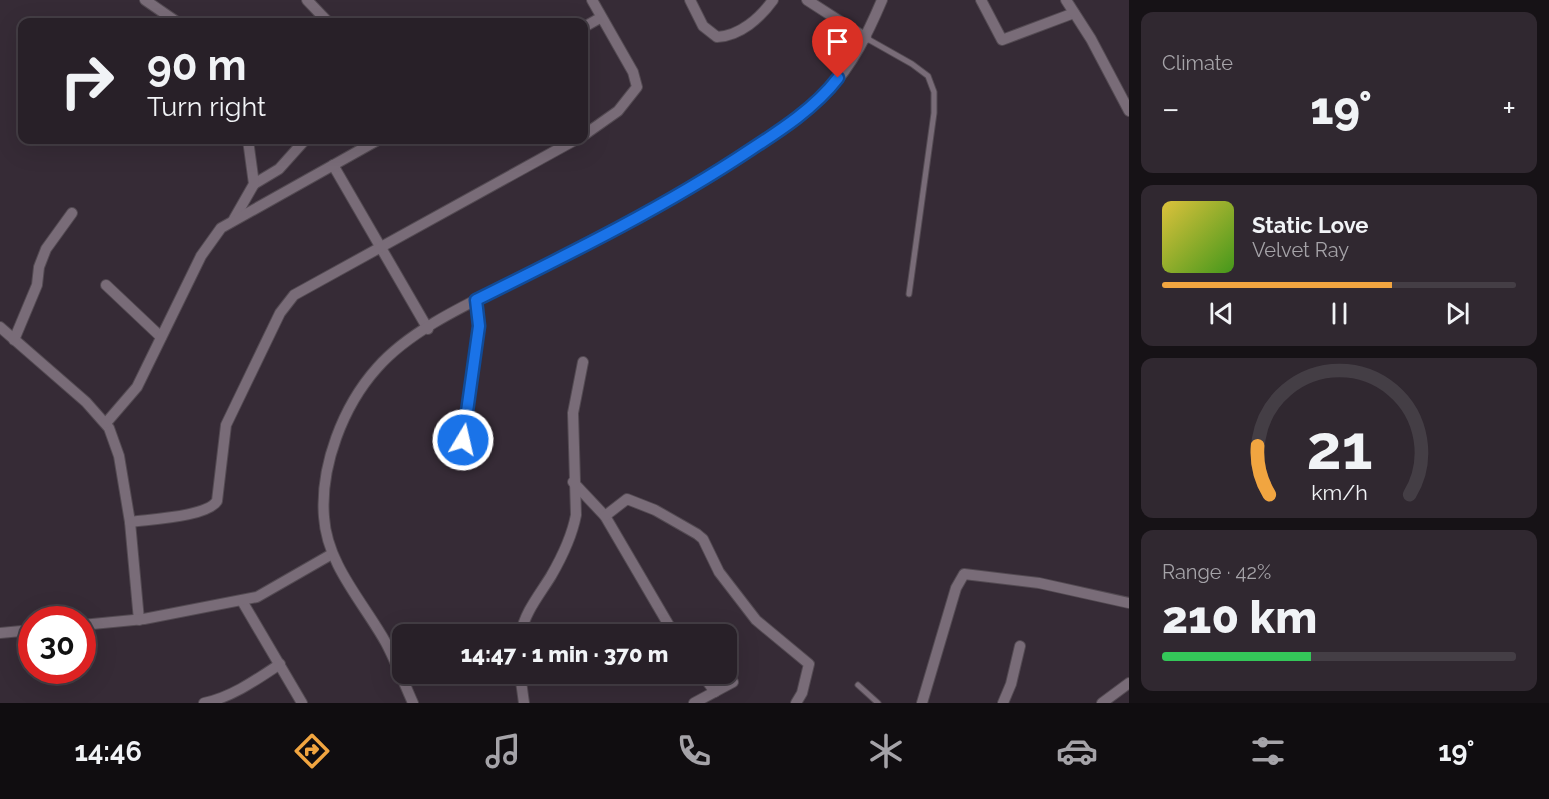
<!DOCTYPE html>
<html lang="en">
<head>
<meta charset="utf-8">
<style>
	:root { --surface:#282028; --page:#302830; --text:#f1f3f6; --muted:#a5a3a8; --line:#443e45; --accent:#f1a540 }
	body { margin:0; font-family:Raleway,sans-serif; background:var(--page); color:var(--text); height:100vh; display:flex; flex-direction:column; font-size:22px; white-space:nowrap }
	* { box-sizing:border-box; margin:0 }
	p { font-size:20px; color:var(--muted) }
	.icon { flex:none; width:33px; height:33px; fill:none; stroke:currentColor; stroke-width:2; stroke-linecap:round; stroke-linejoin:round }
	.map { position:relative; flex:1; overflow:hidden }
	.sheet { display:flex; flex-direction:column; gap:12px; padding:12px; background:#161216; width:420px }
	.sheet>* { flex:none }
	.guide { position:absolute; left:18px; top:18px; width:570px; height:126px; border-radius:12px; box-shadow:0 6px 24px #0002,0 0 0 2px var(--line); background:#282028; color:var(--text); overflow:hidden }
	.speed { position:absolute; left:18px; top:606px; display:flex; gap:12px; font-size:30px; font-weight:700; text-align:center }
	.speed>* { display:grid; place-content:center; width:78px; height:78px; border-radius:50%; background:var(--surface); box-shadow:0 6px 24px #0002,0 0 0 2px var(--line); line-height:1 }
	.speed .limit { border:9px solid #d22; background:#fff; color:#111 }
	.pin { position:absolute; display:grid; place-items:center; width:51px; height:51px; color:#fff; margin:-62px -26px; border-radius:50% 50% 50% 0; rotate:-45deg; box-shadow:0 0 6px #0007 }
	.pin .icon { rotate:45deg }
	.me { position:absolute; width:66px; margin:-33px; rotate:9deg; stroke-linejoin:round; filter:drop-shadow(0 0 4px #0008) }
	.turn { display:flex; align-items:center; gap:21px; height:126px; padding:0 30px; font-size:27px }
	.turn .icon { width:78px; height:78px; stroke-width:2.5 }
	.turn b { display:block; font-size:42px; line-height:51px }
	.big { font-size:45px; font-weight:800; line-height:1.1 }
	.sheet .tile { flex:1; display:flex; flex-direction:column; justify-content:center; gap:9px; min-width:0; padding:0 21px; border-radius:12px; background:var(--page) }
	.sheet .dial { align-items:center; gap:0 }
	.dial svg { height:156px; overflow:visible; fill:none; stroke:var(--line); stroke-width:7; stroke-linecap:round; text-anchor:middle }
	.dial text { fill:var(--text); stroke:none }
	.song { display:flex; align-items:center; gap:18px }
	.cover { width:72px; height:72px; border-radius:9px; background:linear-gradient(135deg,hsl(50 70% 55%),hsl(100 70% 35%)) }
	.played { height:6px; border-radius:3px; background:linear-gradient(90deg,var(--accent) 65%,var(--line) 65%) }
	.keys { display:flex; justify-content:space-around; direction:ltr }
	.heat { display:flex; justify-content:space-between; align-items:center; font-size:33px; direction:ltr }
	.charge { height:9px; border-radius:4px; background:linear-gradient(90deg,#34c759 42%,var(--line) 0) }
	.trip { position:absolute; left:392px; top:624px; width:345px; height:60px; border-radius:12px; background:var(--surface); box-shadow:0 6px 24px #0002,0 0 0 2px var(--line); font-weight:800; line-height:60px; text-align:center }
	.tabs { display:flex; height:96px; justify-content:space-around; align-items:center; background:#100d10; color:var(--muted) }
	.tabs .icon { width:42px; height:42px }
	.tabs .on { color:var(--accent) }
	.tabs b { font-size:27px; color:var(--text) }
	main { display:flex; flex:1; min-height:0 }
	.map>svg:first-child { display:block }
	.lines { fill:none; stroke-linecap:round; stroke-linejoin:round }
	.lane-casing { stroke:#534a52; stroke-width:7 }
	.street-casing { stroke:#534a52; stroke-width:12 }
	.lane { stroke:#796c78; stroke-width:5 }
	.street { stroke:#796c78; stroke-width:10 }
	.route-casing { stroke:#114b97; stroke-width:15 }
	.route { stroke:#1a73e8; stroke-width:10 }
</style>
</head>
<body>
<main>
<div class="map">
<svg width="1129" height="703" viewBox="0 0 1129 703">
	<rect width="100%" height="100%" fill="#362b36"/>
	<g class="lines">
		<defs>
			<g id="lane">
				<path d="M866,38L912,64L928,76L934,92V113L909,294"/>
				<path d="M858,685L878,703"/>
			</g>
			<g id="street">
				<path d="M145,0L177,22"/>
				<path d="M307,0L328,22"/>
				<path d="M690,0L703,26L717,37C740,36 760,18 773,0"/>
				<path d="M807,0L866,38"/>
				<path d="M981,0L1002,40L1074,13"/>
				<path d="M1066,0L1091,39L1129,111"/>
				<path d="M584,27L600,18"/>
				<path d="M584,135L618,111L637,87L633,72L592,0"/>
				<path d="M333,165L428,329"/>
				<path d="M254,184L279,169L305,140"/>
				<path d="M234,219L254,184L248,140"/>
				<path d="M106,285L161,337"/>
				<path d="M0,327L86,402L109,428L119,456L130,522L139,620"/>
				<path d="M14,340L37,285L39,267L46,249L72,213"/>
				<path d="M106,423L137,387L201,256L221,228L378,140"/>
				<path d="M463,440L479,326L476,300"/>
				<path d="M573,482L605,516L674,634"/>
				<path d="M605,516L627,499L655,510L697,534L703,539L719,572L756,620L809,664L802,693L796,703"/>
				<path d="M130,522C150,519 207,517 217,501L226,425L280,313L294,295L575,140"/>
				<path d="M242,601L302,703"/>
				<path d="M82,625L144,619L257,597L332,554"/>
				<path d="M0,633L32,630"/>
				<path d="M521,634C524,613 540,594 551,576C562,557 572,536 576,515L573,413L583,362"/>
				<path d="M520,674L524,703"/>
				<path d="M702,674L715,692"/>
				<path d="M204,703C232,697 256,680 280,664"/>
				<path d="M413,703C404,683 396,662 386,643C364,603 327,565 324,517C320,466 343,406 377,368C411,329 472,302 518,279C598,239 677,198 752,149C778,132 807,114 828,91C853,64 868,33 882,0"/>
				<path d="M694,703L733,682"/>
				<path d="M922,703L956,588L964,574L1039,583L1129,603"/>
				<path d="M1003,703L1011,684L1020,646"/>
				<path d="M1102,703L1129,683"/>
			</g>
		</defs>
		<use href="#lane" class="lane-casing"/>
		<use href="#street" class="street-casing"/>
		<use href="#lane" class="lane"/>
		<use href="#street" class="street"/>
	</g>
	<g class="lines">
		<defs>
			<path id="route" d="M463,440L479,326L476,300C569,254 663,208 750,150C781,130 815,108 838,78"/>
		</defs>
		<use href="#route" class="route-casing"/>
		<use href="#route" class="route"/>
	</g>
</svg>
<div class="speed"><div class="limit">30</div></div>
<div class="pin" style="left:838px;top:78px;background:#d93025"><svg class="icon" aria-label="arrive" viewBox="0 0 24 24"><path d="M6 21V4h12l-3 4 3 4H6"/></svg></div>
<svg class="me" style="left:463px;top:440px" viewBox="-20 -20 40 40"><circle r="17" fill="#1a73e8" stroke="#fff" stroke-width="3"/><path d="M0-11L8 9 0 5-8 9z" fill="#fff"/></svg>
<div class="trip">14:47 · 1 min · 370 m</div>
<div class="guide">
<div class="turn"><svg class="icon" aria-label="right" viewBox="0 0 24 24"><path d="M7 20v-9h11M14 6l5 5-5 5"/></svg><div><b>90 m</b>Turn right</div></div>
</div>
</div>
<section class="sheet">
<div class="tile"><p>Climate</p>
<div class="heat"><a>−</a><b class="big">19°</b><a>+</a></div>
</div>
<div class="tile">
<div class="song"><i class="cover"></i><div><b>Static Love</b><p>Velvet Ray</p></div></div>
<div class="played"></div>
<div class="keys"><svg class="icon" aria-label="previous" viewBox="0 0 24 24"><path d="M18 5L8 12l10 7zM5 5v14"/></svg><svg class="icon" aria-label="pause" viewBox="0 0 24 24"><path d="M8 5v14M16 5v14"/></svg><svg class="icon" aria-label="next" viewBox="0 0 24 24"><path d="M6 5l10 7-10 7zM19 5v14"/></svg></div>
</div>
<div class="tile dial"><svg viewBox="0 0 100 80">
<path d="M14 69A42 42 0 1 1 86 69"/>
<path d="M14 69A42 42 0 0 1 8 44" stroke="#f1a540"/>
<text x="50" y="56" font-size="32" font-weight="700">21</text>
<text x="50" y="72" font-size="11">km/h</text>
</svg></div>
<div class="tile"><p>Range · 42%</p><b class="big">210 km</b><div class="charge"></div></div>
</section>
</main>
<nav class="tabs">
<b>14:46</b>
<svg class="icon on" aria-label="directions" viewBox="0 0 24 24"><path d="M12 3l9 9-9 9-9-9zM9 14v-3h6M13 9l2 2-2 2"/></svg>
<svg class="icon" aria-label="music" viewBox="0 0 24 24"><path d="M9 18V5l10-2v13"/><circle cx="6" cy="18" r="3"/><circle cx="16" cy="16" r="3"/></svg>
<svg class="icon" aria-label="phone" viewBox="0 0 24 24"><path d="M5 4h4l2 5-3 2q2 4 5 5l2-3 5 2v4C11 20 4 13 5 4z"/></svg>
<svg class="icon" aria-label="climate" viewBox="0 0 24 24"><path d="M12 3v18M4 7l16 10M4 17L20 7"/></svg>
<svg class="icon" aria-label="car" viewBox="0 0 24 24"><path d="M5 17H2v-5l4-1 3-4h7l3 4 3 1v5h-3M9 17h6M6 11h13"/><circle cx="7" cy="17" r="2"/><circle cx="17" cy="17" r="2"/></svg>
<svg class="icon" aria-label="filters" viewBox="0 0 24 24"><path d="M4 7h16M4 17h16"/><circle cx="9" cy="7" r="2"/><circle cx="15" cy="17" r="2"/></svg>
<b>19°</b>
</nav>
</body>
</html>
